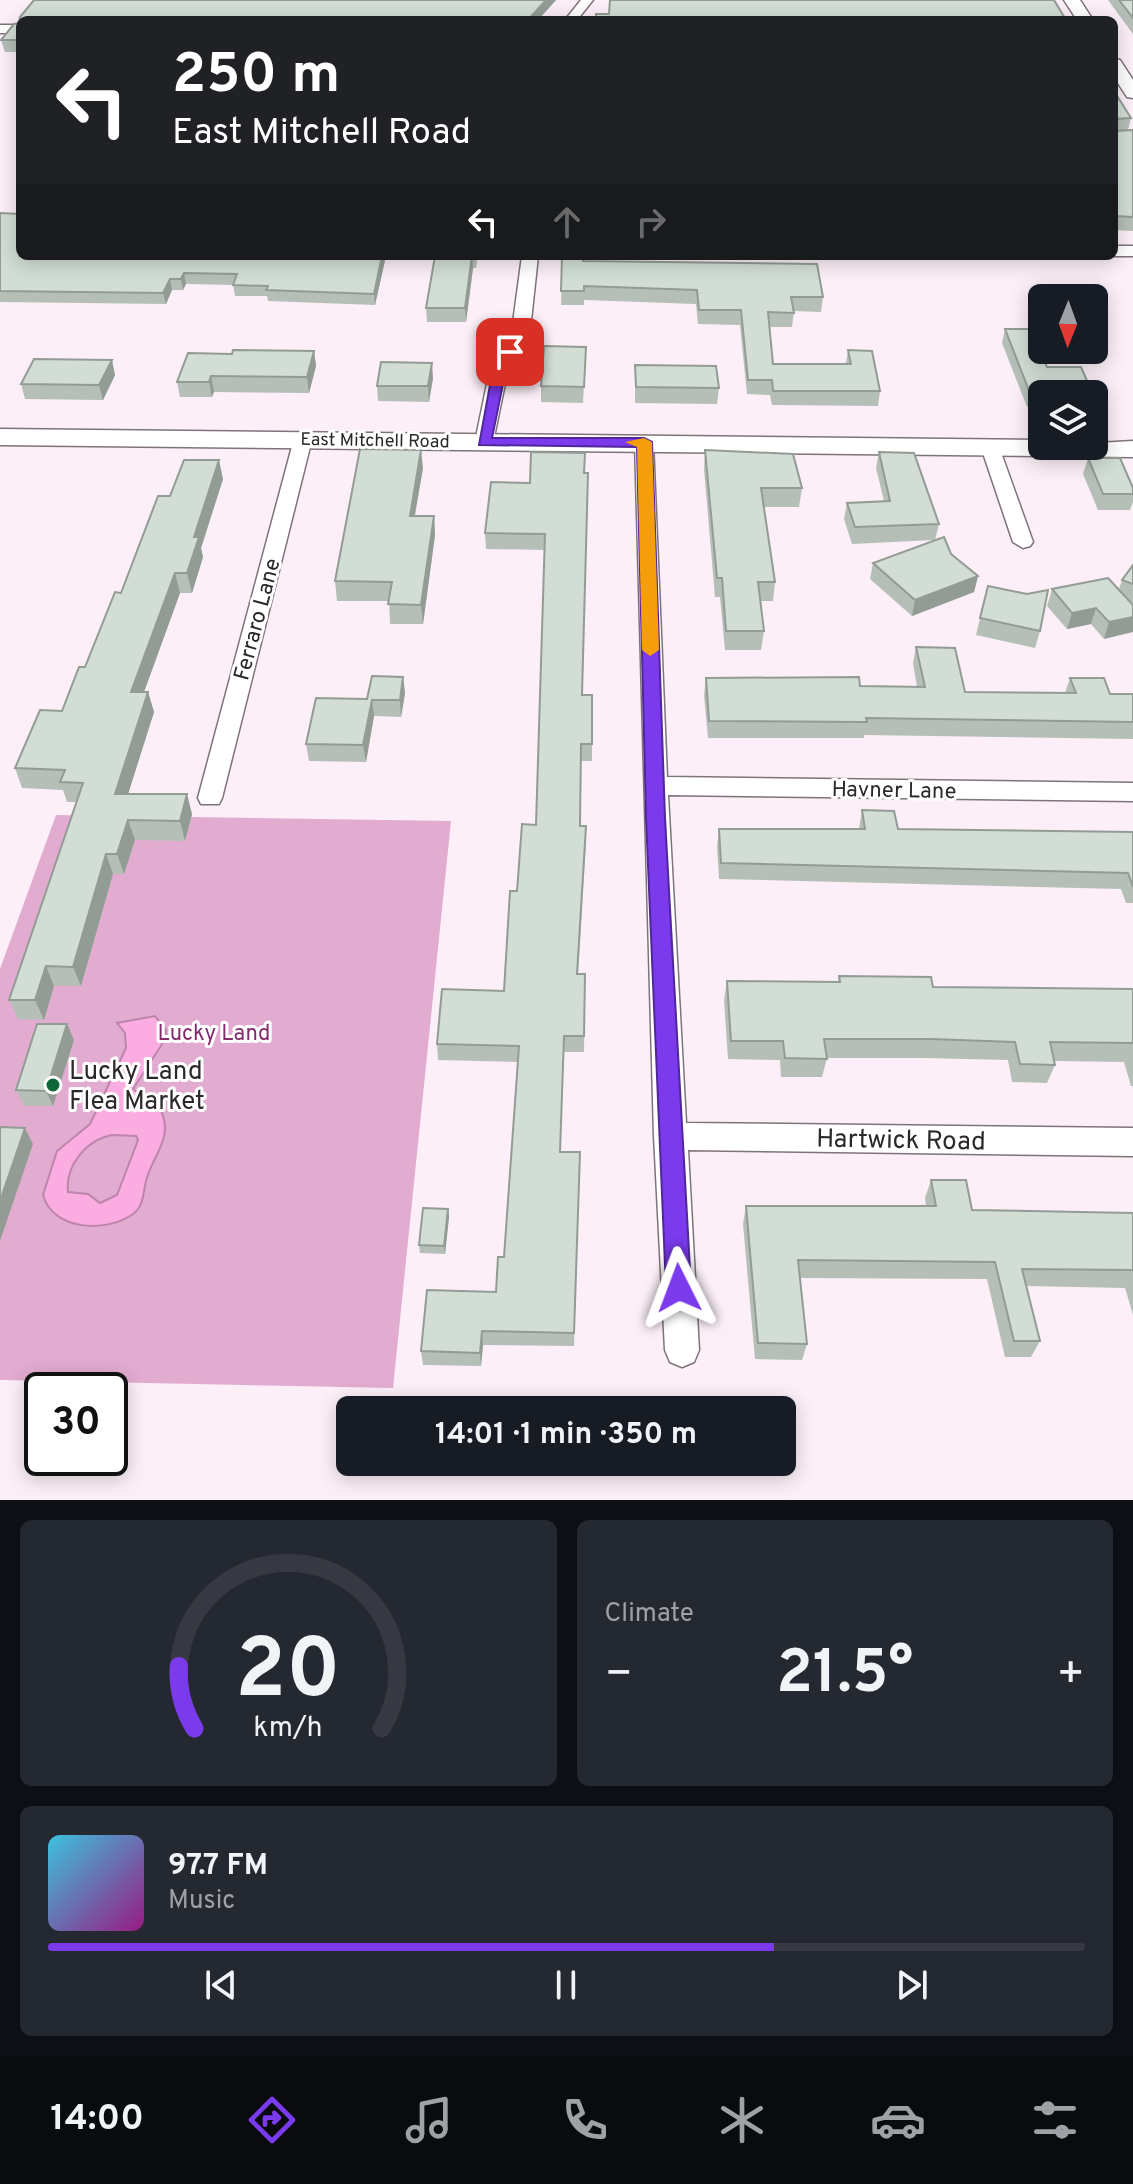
<!DOCTYPE html>
<html lang="en">
<head>
<meta charset="utf-8">
<style>
	:root { --surface:#171b24; --page:#242831; --text:#f1f3f6; --muted:#9ea1a6; --line:#363941; --accent:#7c3aed }
	body { margin:0; font-family:Overpass,sans-serif; background:var(--page); color:var(--text); height:100vh; display:flex; flex-direction:column; font-size:30px; white-space:nowrap }
	* { box-sizing:border-box; margin:0 }
	p { font-size:26px; color:var(--muted) }
	.icon { flex:none; width:44px; height:44px; fill:none; stroke:currentColor; stroke-width:2; stroke-linecap:round; stroke-linejoin:round }
	.map { position:relative; height:1500px; overflow:hidden }
	.panel { display:flex; flex-direction:column; gap:20px; padding:20px; background:#0d0f14; flex:1 }
	.panel>* { flex:none }
	.top-card { position:absolute; left:16px; top:16px; width:1102px; height:244px; border-radius:12px; box-shadow:0 4px 20px #0003; background:#202124; color:#fff; overflow:hidden }
	.needle { width:52px; rotate:181deg }
	.controls { position:absolute; left:1028px; top:284px; display:grid; gap:16px }
	.controls a { display:grid; place-items:center; width:80px; height:80px; border-radius:12px; background:var(--surface); box-shadow:0 4px 20px #0003; font-size:40px }
	.speed { position:absolute; left:24px; top:1372px; display:flex; gap:16px; font-size:40px; font-weight:700; text-align:center }
	.speed>* { display:grid; place-content:center; width:104px; height:104px; border-radius:50%; background:var(--surface); box-shadow:0 4px 20px #0003; line-height:1 }
	.speed .limit { border:4px solid #111; border-radius:12px; background:#fff; color:#111 }
	.pin { position:absolute; display:grid; place-items:center; width:68px; height:68px; color:#fff; margin:-34px; border-radius:16px; box-shadow:0 4px 12px #0006 }
	.me { position:absolute; width:88px; margin:-44px; rotate:357deg; stroke-linejoin:round; filter:drop-shadow(0 0 6px #0008) }
	.turn { display:flex; align-items:center; gap:28px; height:168px; padding:0 24px; font-size:36px }
	.turn .icon { width:104px; height:104px; stroke-width:2.5 }
	.turn b { display:block; font-size:56px; line-height:68px }
	.lanes { display:flex; align-items:center; height:76px; padding:0 24px; background:#0003; justify-content:center; gap:40px; direction:ltr }
	.lanes .off { opacity:.35 }
	.big { font-size:60px; font-weight:700; line-height:1.1 }
	.panel .tile { flex:1; display:flex; flex-direction:column; justify-content:center; gap:12px; min-width:0; padding:0 28px; border-radius:12px; background:var(--page) }
	.panel .dial { align-items:center; gap:0 }
	.dial svg { height:208px; overflow:visible; fill:none; stroke:var(--line); stroke-width:7; stroke-linecap:round; text-anchor:middle }
	.dial text { fill:var(--text); stroke:none }
	.song { display:flex; align-items:center; gap:24px }
	.cover { width:96px; height:96px; border-radius:12px; background:linear-gradient(135deg,hsl(190 70% 55%),hsl(310 70% 35%)) }
	.played { height:8px; border-radius:4px; background:linear-gradient(90deg,var(--accent) 70%,var(--line) 70%) }
	.keys { display:flex; justify-content:space-around; direction:ltr }
	.heat { display:flex; justify-content:space-between; align-items:center; font-size:44px; direction:ltr }
	.panel .tiles { flex:1; display:grid; gap:20px; grid-template-columns:1fr 1fr }
	.tile:last-child { grid-column:span 2 }
	.trip { position:absolute; left:336px; top:1396px; width:460px; height:80px; border-radius:12px; background:var(--surface); box-shadow:0 4px 20px #0003; font-weight:700; line-height:80px; text-align:center }
	.tabs { display:flex; height:128px; justify-content:space-around; align-items:center; background:#090b0e; color:var(--muted) }
	.tabs .icon { width:56px; height:56px }
	.tabs .on { color:var(--accent) }
	.tabs b { font-size:36px; color:var(--text) }
	.map>svg:first-child { display:block }
	.green { fill:#e2acd0 }
	.water { fill:#fbade2; stroke:#bd85ab; stroke-width:2; fill-rule:evenodd }
	.lines { fill:none; stroke-linecap:round; stroke-linejoin:round }
	.street-casing { stroke:#7f737b; stroke-width:3 }
	.secondary-casing { stroke:#7f737b; stroke-width:3 }
	.street { fill:#fff; fill-rule:evenodd }
	.secondary { fill:#fff; fill-rule:evenodd }
	.wall { fill:#b5bfb7 }
	.shaded-wall { fill:#939b95 }
	.building { fill:#d2ded5; stroke:#939b95; stroke-width:2 }
	.route { fill:#7c3aed; stroke:#51269a; stroke-width:2 }
	.slow { fill:#f59e0b }
	.poi-dot { fill:#0d6739; stroke:#fff; stroke-width:3 }
	.labels { text-anchor:middle; stroke-width:6; stroke-linejoin:round; paint-order:stroke }
	.far-street-label { font-size:18px; fill:#2b272a; stroke:#fff }
	.street-label { font-size:22px; fill:#2b272a; stroke:#fff }
	.park-label { font-size:22px; fill:#832b6d; stroke:#fff }
	.near-poi-label { font-size:26px; fill:#2b272a; stroke:#fff; text-anchor:start }
	.near-street-label { font-size:26px; fill:#2b272a; stroke:#fff }
</style>
</head>
<body>
<div class="map">
<svg width="1133" height="1500" viewBox="0 0 1133 1500">
	<rect width="100%" height="100%" fill="#fceff7"/>
	<path class="green" d="M56,815L451,821L393,1388L0,1380V969Z"/>
	<path class="water" d="M155,1016L166,1030V1038L133,1089C141,1096 153,1096 158,1105C177,1136 152,1155 146,1181C143,1193 144,1206 133,1214C107,1233 53,1231 43,1195L57,1151L90,1124L126,1048L125,1033L117,1023ZM112,1135L136,1136L138,1140L117,1195L100,1203L88,1194L68,1192C65,1166 86,1140 112,1135Z"/>
	<g class="lines">
		<defs>
			<g id="street">
				<path d="M581,0H593L577,20H565Z"/>
				<rect x="0" y="25" width="20" height="8"/>
				<rect x="1114" y="246" width="19" height="10"/>
				<path d="M522,256H538L530,330L507,374L493,442L484,448L475,442L489,374L512,330Z"/>
				<path d="M303,433L312,439L222,798L219,804H201L198,798L294,439Z"/>
				<path d="M644,436L653,442L667,777L1133,783V801L668,795L686,1123L1133,1128V1156L688,1150L699,1350L694,1362L682,1367L670,1362L665,1350L654,1136L635,442Z"/>
				<path d="M990,441L999,447L1033,542L1030,546L1023,548L1013,542L981,447Z"/>
			</g>
			<g id="secondary">
				<path d="M1064,0H1080L1093,20H1077Z"/>
				<path d="M1114,59L1120,60L1133,80V98L1127,97L1114,77Z"/>
				<path d="M0,429L1042,440V446L1133,441V457L0,445Z"/>
			</g>
		</defs>
		<use href="#street" class="street-casing"/>
		<use href="#secondary" class="secondary-casing"/>
		<use href="#street" class="street"/>
		<use href="#secondary" class="secondary"/>
	</g>
	<g class="wall">
		<path d="M34,0H556L538,20H20V52H5L1,40L14,24L19,23L20,17Z"/>
		<path d="M1108,0H1133V34Z"/>
		<path d="M1114,91L1131,118L1128,130H1133V231L1114,230Z"/>
		<path d="M0,213L386,256L375,305L268,301L267,296H235L233,285L186,284L183,290H172L166,304L0,302Z"/>
		<path d="M435,256H478L476,268H473L466,322H427L426,308Z"/>
		<path d="M562,256L583,261L823,297L821,312L794,311L792,327H769L773,364H846L848,350L880,391L878,406L772,405L770,395L747,394L740,325L698,324L696,304L584,300V305H561Z"/>
		<path d="M1005,329L1047,367L1093,394H1042V407H1027L1002,343Z"/>
		<path d="M586,347L583,403L541,402V386Z"/>
		<path d="M314,351L316,366L309,393L214,392L212,397H180L177,382L232,354Z"/>
		<path d="M635,365L719,388L717,404L635,403Z"/>
		<path d="M115,375L103,400L25,399L21,384Z"/>
		<path d="M433,378L429,402L378,401L377,386Z"/>
		<path d="M705,450L802,488L799,507H764L775,582L773,601H760L764,631L761,650H725L720,597H715L704,469Z"/>
		<path d="M531,452L582,695H592V761H581L580,826H586V842L578,974H585L584,1052H564L560,1152H580L574,1346L483,1345L481,1366L423,1365L421,1351L496,1292L504,1257L518,1062L438,1060L437,1044L504,991L517,891L536,825L545,550L486,549L485,533L530,483Z"/>
		<path d="M879,452L939,524L935,540L978,576L974,592L912,616L870,579L873,563L934,540L852,544L844,519L847,503L884,501L876,468Z"/>
		<path d="M1088,458L1133,488V502L1130,510H1098L1083,474Z"/>
		<path d="M423,468L415,516H434L435,535L423,624H390L389,601H337L335,581Z"/>
		<path d="M223,479L201,548L203,557L192,593H180L144,692H148L154,712L128,794L192,814L185,841L135,840L124,874H113L81,986H54L44,1020L18,1019L9,1000L76,802H67L63,790L22,788L15,768L62,711L170,496Z"/>
		<path d="M1133,565V603L1130,601L1104,639L1091,624L1067,629L1047,606L1052,589H1119L1122,580Z"/>
		<path d="M988,586L1040,631L1035,648L976,635Z"/>
		<path d="M916,647L965,692L1065,693L1070,678L1110,694H1133V739L864,735V738H708L704,695L706,678L860,686L917,687L913,663Z"/>
		<path d="M403,677L405,693L401,717L374,716L366,762L309,761L306,744L367,699Z"/>
		<path d="M862,810L898,829L1133,832V903H1126L1121,889L719,879L717,846L719,829H859Z"/>
		<path d="M839,976L933,987L1133,989V1086H1131L1124,1062L1054,1061L1055,1065L1047,1083L1012,1082L1008,1060L924,1058H827L822,1077H781L780,1060L728,1059L724,1000L727,981L838,982Z"/>
		<path d="M67,1024L74,1040L53,1106H24L16,1090Z"/>
		<path d="M931,1180L972,1210L1133,1213V1315L1125,1288L1026,1286L1040,1341L1031,1357H1005L987,1279L800,1278L807,1344L802,1360L755,1359L743,1224L746,1206H926L925,1198Z"/>
		<path d="M448,1209L449,1217L445,1254L420,1253L419,1245Z"/>
	</g>
	<g class="shaded-wall">
		<path d="M546,0H556L538,20H528Z"/>
		<path d="M382,256H386L375,305L374,294Z"/>
		<path d="M472,256L473,268L466,322L465,308Z"/>
		<path d="M184,273L186,284L183,290L181,279Z"/>
		<path d="M170,279L172,290L166,304L163,293Z"/>
		<path d="M314,351L316,366L309,393L307,377Z"/>
		<path d="M112,360L115,375L103,400L99,385Z"/>
		<path d="M432,363L433,378L429,402L428,386Z"/>
		<path d="M211,376L214,392L212,397L209,382Z"/>
		<path d="M421,450L423,468L411,535L410,516Z"/>
		<path d="M219,460L223,479L201,548L203,557L192,593L187,573L194,537Z"/>
		<path d="M434,516L435,535L423,624L421,605Z"/>
		<path d="M175,573L180,593L137,711L131,692Z"/>
		<path d="M978,576L974,592L912,616L915,600Z"/>
		<path d="M1096,608L1091,624L1067,629L1072,613Z"/>
		<path d="M1133,617V632L1104,639L1109,622Z"/>
		<path d="M403,677L405,693L401,717L400,700Z"/>
		<path d="M148,692L154,712L122,813L115,794Z"/>
		<path d="M372,700L374,716L366,762L363,745Z"/>
		<path d="M187,794L192,814L185,841L180,821Z"/>
		<path d="M128,820L135,840L124,874L117,854Z"/>
		<path d="M106,854L113,874L81,986L73,967Z"/>
		<path d="M46,966L54,986L44,1020L35,1000Z"/>
		<path d="M67,1024L74,1040L53,1106L46,1091Z"/>
		<path d="M25,1128L33,1144L0,1241V1201Z"/>
		<path d="M448,1209L449,1217L445,1254L444,1246Z"/>
		<path d="M482,1331L483,1345L481,1366L480,1353Z"/>
	</g>
	<g class="building">
		<path d="M34,0H546L528,20H20V40H1L14,24L19,23L20,17Z"/>
		<path d="M610,0H1054L1066,20H596V14H609Z"/>
		<path d="M1119,0H1133V18Z"/>
		<path d="M1114,91L1131,118L1115,119V131L1133,130V217L1114,216Z"/>
		<path d="M0,213L20,214V256H382L374,294L266,290L268,286L233,285L237,274L184,273L181,279H170L163,293L0,291Z"/>
		<path d="M435,256H472L465,308H426Z"/>
		<path d="M562,256H583V261L817,264L823,297H791L794,313L768,312L773,364H851L848,350L872,351L880,391H773L772,380H748L741,310H699L697,290L584,286V291H561Z"/>
		<path d="M1005,329H1031L1047,367H1081L1093,394L1030,393Z"/>
		<path d="M544,346L586,347L584,387L541,386Z"/>
		<path d="M233,350L314,351L307,377L211,376L209,382H177L188,353L232,354Z"/>
		<path d="M34,359L112,360L99,385L21,384Z"/>
		<path d="M381,362L432,363L428,386H377Z"/>
		<path d="M635,365L716,366L719,388L636,387Z"/>
		<path d="M360,449L421,450L410,516H434L421,605L388,604L392,582L335,581Z"/>
		<path d="M705,450L793,454L802,488H761L775,582H758L764,631H726L722,578H717Z"/>
		<path d="M531,452L585,453L584,473H588L582,695H592V744H581L580,826H586L577,974H585L584,1036H564L560,1152H580L574,1333L482,1331L480,1353L421,1351L427,1290L496,1292L498,1257H504L519,1046L437,1044L442,989L504,991L510,891H517L522,824L536,825L545,534L485,533L491,482L530,483Z"/>
		<path d="M879,452L914,453L939,524L855,527L847,503L890,501Z"/>
		<path d="M1088,458H1120L1133,488V494H1103Z"/>
		<path d="M184,460H219L194,537H199L187,573H175L131,692H148L115,794H187L180,821L128,820L117,854H106L73,967L46,966L35,1000H9L83,783L60,782L65,770L15,768L40,710L62,711L79,667H85L115,592L121,593L158,496H170Z"/>
		<path d="M944,537L951,554L978,576L915,600L873,563Z"/>
		<path d="M1133,565V584L1122,580Z"/>
		<path d="M1108,578L1133,605V617L1109,622L1096,608L1072,613L1052,589Z"/>
		<path d="M988,586L1027,594L1048,590L1040,631L980,618Z"/>
		<path d="M916,647L955,648L965,692L1076,693L1070,678H1104L1110,694H1133V722L866,718L867,722L709,721L706,678L859,677L860,686L925,687Z"/>
		<path d="M372,676L403,677L400,700H372L363,745L306,744L316,698L367,699Z"/>
		<path d="M862,810L894,811L898,829L1133,832V887L1128,873L721,863L719,829H865Z"/>
		<path d="M839,976L931,977L933,987L1133,989V1043L1050,1042L1055,1065L1020,1064L1015,1042L930,1039H824L827,1059L785,1058L783,1041H731L727,981L840,982Z"/>
		<path d="M37,1024H67L46,1091L16,1090Z"/>
		<path d="M0,1127L25,1128L0,1201Z"/>
		<path d="M931,1180H966L972,1210L1133,1213V1270L1022,1269L1040,1341H1014L995,1262L798,1260L807,1344L758,1343L746,1206H936Z"/>
		<path d="M423,1208L448,1209L444,1246L419,1245Z"/>
	</g>
	<path class="route" d="M510,348L516,352L505,374L492,438H644L652,442L665,818L691,1288L687,1297L679,1300L670,1297L666,1288L646,818L637,447L479,445L492,374L505,350Z"/>
	<path class="slow" d="M644,438L652,442L659,650L650,656L642,650L637,447L625,442Z"/>
	<circle class="poi-dot" cx="53" cy="1085" r="8"/>
	<g class="labels">
		<g class="far-street-label">
			<text transform="translate(375 440) rotate(1)" y="6">East Mitchell Road</text>
		</g>
		<g class="street-label">
			<text transform="translate(256 619) rotate(-75)" y="8">Ferraro Lane</text>
			<text transform="translate(894 789) rotate(1)" y="8">Havner Lane</text>
		</g>
		<g class="park-label">
			<text x="214" y="1040">Lucky Land</text>
		</g>
		<g class="near-poi-label">
			<text x="69" y="1079">Lucky Land<tspan x="69" dy="30">Flea Market</tspan></text>
		</g>
		<g class="near-street-label">
			<text transform="translate(901 1139) rotate(1)" y="9">Hartwick Road</text>
		</g>
	</g>
</svg>
<div class="controls">
<a><svg class="needle" viewBox="-14 -14 28 28"><path d="M0-13l5 13h-10z" fill="#e53935"/><path d="M0 13l5-13h-10z" fill="#9ea1a6"/></svg></a>
<a><svg class="icon" aria-label="layers" viewBox="0 0 24 24"><path d="M12 4l9 5-9 5-9-5zM3 14l9 5 9-5"/></svg></a>
</div>
<div class="speed"><div class="limit">30</div></div>
<div class="pin" style="left:510px;top:352px;background:#d93025"><svg class="icon" aria-label="arrive" viewBox="0 0 24 24"><path d="M6 21V4h12l-3 4 3 4H6"/></svg></div>
<svg class="me" style="left:679px;top:1288px" viewBox="-20 -20 40 40"><path d="M0-17L14 15 0 8-14 15z" fill="#7c3aed" stroke="#fff" stroke-width="4"/></svg>
<div class="trip">14:01 · 1 min · 350 m</div>
<div class="top-card">
<div class="turn"><svg class="icon" aria-label="left" viewBox="0 0 24 24"><path d="M17 20v-9H6M10 6l-5 5 5 5"/></svg><div><b>250 m</b>East Mitchell Road</div></div>
<div class="lanes"><svg class="icon" aria-label="left" viewBox="0 0 24 24"><path d="M17 20v-9H6M10 6l-5 5 5 5"/></svg><svg class="icon off" aria-label="ahead" viewBox="0 0 24 24"><path d="M12 20V5M6 11l6-6 6 6"/></svg><svg class="icon off" aria-label="right" viewBox="0 0 24 24"><path d="M7 20v-9h11M14 6l5 5-5 5"/></svg></div>
</div>
</div>
<section class="panel">
<div class="tiles">
<div class="tile dial"><svg viewBox="0 0 100 80">
<path d="M14 69A42 42 0 1 1 86 69"/>
<path d="M14 69A42 42 0 0 1 8 45" stroke="#7c3aed"/>
<text x="50" y="56" font-size="32" font-weight="700">20</text>
<text x="50" y="72" font-size="11">km/h</text>
</svg></div>
<div class="tile"><p>Climate</p>
<div class="heat"><a>−</a><b class="big">21.5°</b><a>+</a></div>
</div>
<div class="tile">
<div class="song"><i class="cover"></i><div><b>97.7 FM</b><p>Music</p></div></div>
<div class="played"></div>
<div class="keys"><svg class="icon" aria-label="previous" viewBox="0 0 24 24"><path d="M18 5L8 12l10 7zM5 5v14"/></svg><svg class="icon" aria-label="pause" viewBox="0 0 24 24"><path d="M8 5v14M16 5v14"/></svg><svg class="icon" aria-label="next" viewBox="0 0 24 24"><path d="M6 5l10 7-10 7zM19 5v14"/></svg></div>
</div>
</div>
</section>
<nav class="tabs">
<b>14:00</b>
<svg class="icon on" aria-label="directions" viewBox="0 0 24 24"><path d="M12 3l9 9-9 9-9-9zM9 14v-3h6M13 9l2 2-2 2"/></svg>
<svg class="icon" aria-label="music" viewBox="0 0 24 24"><path d="M9 18V5l10-2v13"/><circle cx="6" cy="18" r="3"/><circle cx="16" cy="16" r="3"/></svg>
<svg class="icon" aria-label="phone" viewBox="0 0 24 24"><path d="M5 4h4l2 5-3 2q2 4 5 5l2-3 5 2v4C11 20 4 13 5 4z"/></svg>
<svg class="icon" aria-label="climate" viewBox="0 0 24 24"><path d="M12 3v18M4 7l16 10M4 17L20 7"/></svg>
<svg class="icon" aria-label="car" viewBox="0 0 24 24"><path d="M5 17H2v-5l4-1 3-4h7l3 4 3 1v5h-3M9 17h6M6 11h13"/><circle cx="7" cy="17" r="2"/><circle cx="17" cy="17" r="2"/></svg>
<svg class="icon" aria-label="filters" viewBox="0 0 24 24"><path d="M4 7h16M4 17h16"/><circle cx="9" cy="7" r="2"/><circle cx="15" cy="17" r="2"/></svg>
</nav>
</body>
</html>
